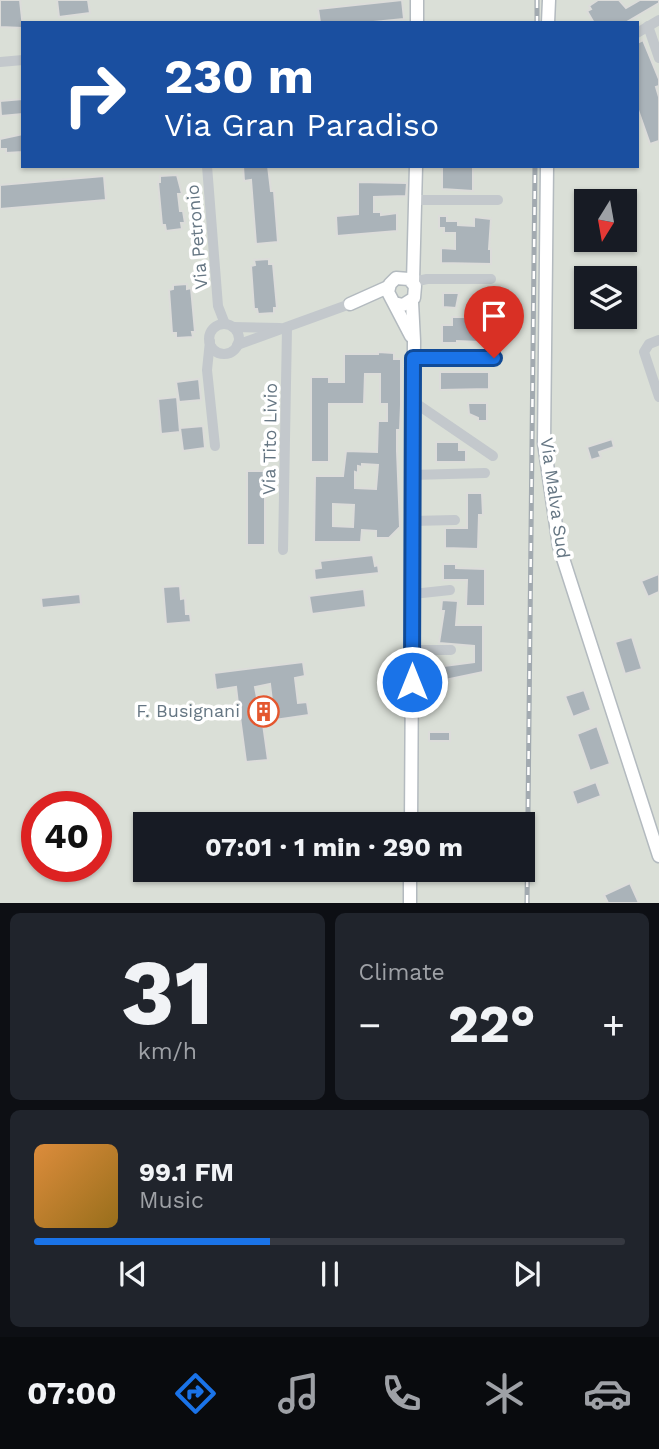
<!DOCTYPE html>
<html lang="en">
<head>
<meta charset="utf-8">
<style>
	:root { --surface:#171b24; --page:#20242c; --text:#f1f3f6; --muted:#9ea1a6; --line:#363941; --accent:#1a73e8 }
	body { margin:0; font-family:"Work Sans",sans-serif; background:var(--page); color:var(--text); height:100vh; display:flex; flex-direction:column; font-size:26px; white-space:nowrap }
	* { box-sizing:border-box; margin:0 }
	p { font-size:23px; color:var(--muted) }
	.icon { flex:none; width:38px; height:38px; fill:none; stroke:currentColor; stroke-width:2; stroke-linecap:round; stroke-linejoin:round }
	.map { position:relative; height:903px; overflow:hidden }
	.side { display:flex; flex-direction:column; gap:10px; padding:10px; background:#0d0f14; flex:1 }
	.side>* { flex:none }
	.banner { position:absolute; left:21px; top:21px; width:618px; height:147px; border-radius:0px; box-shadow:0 2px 5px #0004; background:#1a4fa0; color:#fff; overflow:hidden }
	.needle { width:46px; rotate:191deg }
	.fabs { position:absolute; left:574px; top:189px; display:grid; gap:14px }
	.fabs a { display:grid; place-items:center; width:63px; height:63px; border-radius:0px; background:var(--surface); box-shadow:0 2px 5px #0004; font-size:35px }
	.speed { position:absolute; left:21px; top:791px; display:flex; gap:14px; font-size:35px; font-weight:700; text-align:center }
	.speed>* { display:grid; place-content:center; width:91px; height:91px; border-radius:50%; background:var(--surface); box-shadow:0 2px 5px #0004; line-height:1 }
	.speed .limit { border:10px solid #d22; background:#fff; color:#111 }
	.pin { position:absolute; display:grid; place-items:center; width:60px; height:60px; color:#fff; margin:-72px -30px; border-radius:50% 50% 50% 0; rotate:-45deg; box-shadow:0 0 7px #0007 }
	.pin .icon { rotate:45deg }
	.me { position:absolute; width:77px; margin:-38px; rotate:0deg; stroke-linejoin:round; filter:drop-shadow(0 0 5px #0008) }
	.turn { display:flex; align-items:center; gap:24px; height:147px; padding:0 28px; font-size:32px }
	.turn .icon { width:91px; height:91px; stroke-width:2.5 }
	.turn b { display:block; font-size:49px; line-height:60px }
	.big { font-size:52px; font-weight:700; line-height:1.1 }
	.side .tile { flex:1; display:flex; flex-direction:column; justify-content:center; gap:10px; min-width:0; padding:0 24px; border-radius:10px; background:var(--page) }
	.side .dial { align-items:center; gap:0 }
	.dial b { font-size:91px; line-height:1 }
	.song { display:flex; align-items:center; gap:21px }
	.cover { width:84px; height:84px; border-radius:10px; background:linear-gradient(135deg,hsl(30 70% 55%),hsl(40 70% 35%)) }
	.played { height:7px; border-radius:4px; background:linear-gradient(90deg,var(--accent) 40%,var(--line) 40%) }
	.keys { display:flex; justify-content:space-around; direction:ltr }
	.heat { display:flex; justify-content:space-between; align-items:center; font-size:38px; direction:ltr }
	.side .tiles { flex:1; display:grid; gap:10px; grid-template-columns:1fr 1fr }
	.tile:last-child { grid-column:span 2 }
	.trip { position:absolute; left:133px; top:812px; width:402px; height:70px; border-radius:0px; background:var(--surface); box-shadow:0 2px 5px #0004; font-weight:700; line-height:70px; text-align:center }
	.tabs { display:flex; height:112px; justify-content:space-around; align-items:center; background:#090b0e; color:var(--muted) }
	.tabs .icon { width:49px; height:49px }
	.tabs .current { color:var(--accent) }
	.tabs b { font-size:32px; color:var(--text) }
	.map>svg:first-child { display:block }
	.green { fill:#dadfd7; fill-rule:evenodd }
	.building { fill:#aab3b9; stroke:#dcdcda; stroke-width:2; fill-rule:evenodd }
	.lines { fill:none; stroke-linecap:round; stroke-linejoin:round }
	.secondary-casing { stroke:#b3babf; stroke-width:15 }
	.street { stroke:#c3c8cc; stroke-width:10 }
	.secondary { stroke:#fff; stroke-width:12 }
	.rail-casing { stroke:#a2aab0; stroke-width:5 }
	.rail { stroke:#fff; stroke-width:2.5; stroke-dasharray:8; stroke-linecap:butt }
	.route-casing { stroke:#114b97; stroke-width:18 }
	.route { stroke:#1a73e8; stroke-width:12 }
	.labels { text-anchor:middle; stroke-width:7; stroke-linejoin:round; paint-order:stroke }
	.street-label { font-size:18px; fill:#657683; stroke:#fff }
	.poi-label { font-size:18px; fill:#657683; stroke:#fff; text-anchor:end }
</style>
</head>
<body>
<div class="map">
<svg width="659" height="903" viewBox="0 0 659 903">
	<rect width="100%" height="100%" fill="#fafaf8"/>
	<path class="green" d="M0,0H659V903H0ZM23,23H637V166H23ZM586,201H625V240H586ZM586,278H625V317H586ZM37,807H96V866H37ZM145,824H523V870H145Z"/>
	<g class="building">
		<path d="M0,0H20L23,28L0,27Z"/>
		<path d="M57,0H88L90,13L59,17Z"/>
		<path d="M402,0L404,19L363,23H320L318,9Z"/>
		<path d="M598,0H619L626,8L640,0H659V3L625,23H594L587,11L591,9L589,6Z"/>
		<path d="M643,40L659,79V86L656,87L659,97V141L650,144L637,107V43Z"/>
		<path d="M23,99V114L1,116L0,101Z"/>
		<path d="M23,134V152L6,153V149H0V139Z"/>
		<path d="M243,166H268L271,191H274L278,242L256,244L251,180L244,181Z"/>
		<path d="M442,166H473V191L442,189Z"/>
		<path d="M177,175L182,194H178L180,211H183L185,223H181L182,229L166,231L165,225H162L158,182H160V176Z"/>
		<path d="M104,176L106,200L0,209V185Z"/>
		<path d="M358,182L407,183L406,196L374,197V212H381V215L397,213V231L337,236L336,216L358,214Z"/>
		<path d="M439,216H447V221H458V225L474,226V217L491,219L489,249H491V264L441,263V248L455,249V233H444V228H439Z"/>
		<path d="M269,259V264H273L277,308H274V313L258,314L257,309H254L251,266L255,265L254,260Z"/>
		<path d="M187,284V289L191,288L195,332H192L193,337L176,338V333H172L169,290L173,289V285Z"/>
		<path d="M443,293H459L456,308L443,307Z"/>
		<path d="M471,295H490V309H496V319H487V344H479V342L457,341V343H442V325H452V317H471Z"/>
		<path d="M378,352L394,353V359H401V405L400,430H397V451L400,527L389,538H376V531L362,530L361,542H314L315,476H343L346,451L377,452L378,421H387V404H380V374H365L364,404H329V462H311V377H329V382H344V354H378ZM362,464L378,465L376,489L355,488V472L358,473V466L362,467ZM333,504L354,505L353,527L333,526Z"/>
		<path d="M440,372H489V389L440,390Z"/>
		<path d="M199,379L201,400L179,402L176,382Z"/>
		<path d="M177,397L180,432L161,434L158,399Z"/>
		<path d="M468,403H487V421H478V418L469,414Z"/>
		<path d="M203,426L205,448L183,451L180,428Z"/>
		<path d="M612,439L614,447L599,452L601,457L591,460L587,447Z"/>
		<path d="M436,442H459V450H466V462H436Z"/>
		<rect x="247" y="471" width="18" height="74"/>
		<path d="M467,493H482L483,515H479L478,549L445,548V528H467Z"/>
		<path d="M373,555L375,566L378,565L379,573L315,580L314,569L321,568L320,561Z"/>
		<path d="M443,564H456V568L485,569V606H466L467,580H443Z"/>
		<path d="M659,574V592L648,597L641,581Z"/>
		<path d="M180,586L181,599L185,598L186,614H190L191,622L166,624L163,587Z"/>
		<path d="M364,589L366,607L312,614L309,596Z"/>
		<path d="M80,594L81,604L42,608L41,598Z"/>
		<path d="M442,600L458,601L456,625H483V672L445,680L444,666L474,662V646L439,643L444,611H441Z"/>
		<path d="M632,637L642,669L625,674L615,642Z"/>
		<path d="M303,662L305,676L295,678L298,703L307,702L309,715L274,720L275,723L263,724L268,760L246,762L240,717L219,719L217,707L238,704L236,687L216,690L214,673ZM270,684L272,701L258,703L255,687Z"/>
		<path d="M584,690L591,710L573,717L565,696Z"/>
		<path d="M597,726L610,764L590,771L577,734Z"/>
		<rect x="429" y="732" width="21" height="9"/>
		<path d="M596,782L601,796L577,805L572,791Z"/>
		<path d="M630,883L639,903H608L604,895Z"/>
	</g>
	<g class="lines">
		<defs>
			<g id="secondary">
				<path d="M417,23V0"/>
				<path d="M548,23L549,0"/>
				<path d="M547,166L544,443L559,546L659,856"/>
				<path d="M413,282L416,166"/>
				<path d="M394,303L403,305L414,298L415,286L409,279L396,278L390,284L388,292L411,336"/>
				<path d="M350,304L388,287"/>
				<path d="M411,824L414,341L412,302"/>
				<path d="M410,903V870"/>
			</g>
		</defs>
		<use href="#secondary" class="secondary-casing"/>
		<g class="street">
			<path d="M648,26L659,58"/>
			<path d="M637,33L659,20"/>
			<path d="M0,62L23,60"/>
			<path d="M207,166L218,306L225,324"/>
			<path d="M416,200H498"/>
			<path d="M413,282L427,279H491"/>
			<circle cx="224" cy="339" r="15"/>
			<path d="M233,327L280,328"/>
			<path d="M659,340L649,344L644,352L659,397"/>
			<path d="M210,341L207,370L215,446"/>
			<path d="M237,345L350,304"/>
			<path d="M413,358H494"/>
			<path d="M411,400L493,456"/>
			<path d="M412,475L485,473"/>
			<path d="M412,521L455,520"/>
			<path d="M283,550L287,328"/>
			<path d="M413,594L450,590"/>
			<path d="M412,650H451"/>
		</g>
		<use href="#secondary" class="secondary"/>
		<defs>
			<g id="rail">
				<path d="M537,0V23"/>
				<path d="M527,903L535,166"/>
			</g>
		</defs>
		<use href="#rail" class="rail-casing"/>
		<use href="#rail" class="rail"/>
	</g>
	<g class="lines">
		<defs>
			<path id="route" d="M412,682L413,358H494"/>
		</defs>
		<use href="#route" class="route-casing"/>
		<use href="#route" class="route"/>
	</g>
	<defs>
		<symbol id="building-ring" viewBox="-11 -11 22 22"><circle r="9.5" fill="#fff" stroke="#e4572e" stroke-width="1.5"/><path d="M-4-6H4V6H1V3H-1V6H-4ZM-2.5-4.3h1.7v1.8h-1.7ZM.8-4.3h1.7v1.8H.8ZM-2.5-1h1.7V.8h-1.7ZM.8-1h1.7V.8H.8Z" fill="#e4572e"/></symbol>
	</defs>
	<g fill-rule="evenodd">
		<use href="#building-ring" x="246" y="694" width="35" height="35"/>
	</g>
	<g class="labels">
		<g class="street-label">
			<text transform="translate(197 237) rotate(-95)" y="6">Via Petronio</text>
			<text transform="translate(270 439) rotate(-89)" y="6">Via Tito Livio</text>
			<text transform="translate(555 498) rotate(82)" y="6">Via Malva Sud</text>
		</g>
		<g class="poi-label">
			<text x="240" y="717">F. Busignani</text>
		</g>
	</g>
</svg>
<div class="fabs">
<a><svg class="needle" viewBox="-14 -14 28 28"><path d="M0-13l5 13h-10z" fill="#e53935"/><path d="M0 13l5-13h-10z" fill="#9ea1a6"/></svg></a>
<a><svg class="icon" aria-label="layers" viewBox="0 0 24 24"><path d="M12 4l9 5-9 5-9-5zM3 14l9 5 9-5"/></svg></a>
</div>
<div class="speed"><div class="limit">40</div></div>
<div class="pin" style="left:494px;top:358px;background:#d93025"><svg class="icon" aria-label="arrive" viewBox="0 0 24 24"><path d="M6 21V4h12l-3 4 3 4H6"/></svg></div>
<svg class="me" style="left:412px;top:682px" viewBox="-20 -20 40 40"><circle r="17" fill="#1a73e8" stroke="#fff" stroke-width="3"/><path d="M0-11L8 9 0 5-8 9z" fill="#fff"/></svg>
<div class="trip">07:01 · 1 min · 290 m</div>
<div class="banner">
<div class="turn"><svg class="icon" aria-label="right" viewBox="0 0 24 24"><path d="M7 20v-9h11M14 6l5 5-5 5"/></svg><div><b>230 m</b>Via Gran Paradiso</div></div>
</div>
</div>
<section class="side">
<div class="tiles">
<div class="tile dial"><b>31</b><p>km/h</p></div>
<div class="tile"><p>Climate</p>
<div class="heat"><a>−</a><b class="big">22°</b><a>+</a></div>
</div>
<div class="tile">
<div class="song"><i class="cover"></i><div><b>99.1 FM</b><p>Music</p></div></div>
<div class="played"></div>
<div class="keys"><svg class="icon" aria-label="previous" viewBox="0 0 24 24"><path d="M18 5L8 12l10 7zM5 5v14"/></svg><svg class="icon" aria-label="pause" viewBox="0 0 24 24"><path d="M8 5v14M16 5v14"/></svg><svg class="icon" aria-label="next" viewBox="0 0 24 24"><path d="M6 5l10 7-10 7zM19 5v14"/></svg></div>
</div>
</div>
</section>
<nav class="tabs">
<b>07:00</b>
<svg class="icon current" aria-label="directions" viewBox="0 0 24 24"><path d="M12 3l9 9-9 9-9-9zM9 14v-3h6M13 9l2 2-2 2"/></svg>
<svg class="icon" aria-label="music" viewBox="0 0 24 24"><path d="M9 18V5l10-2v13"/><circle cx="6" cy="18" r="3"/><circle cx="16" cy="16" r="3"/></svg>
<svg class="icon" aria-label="phone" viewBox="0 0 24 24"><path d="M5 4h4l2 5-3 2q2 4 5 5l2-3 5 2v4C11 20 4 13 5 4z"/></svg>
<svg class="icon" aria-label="climate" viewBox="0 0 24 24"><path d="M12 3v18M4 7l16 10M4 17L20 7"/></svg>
<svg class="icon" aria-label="car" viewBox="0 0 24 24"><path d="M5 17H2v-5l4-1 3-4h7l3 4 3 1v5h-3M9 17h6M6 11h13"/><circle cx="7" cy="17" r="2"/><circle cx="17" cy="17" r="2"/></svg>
</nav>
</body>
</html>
